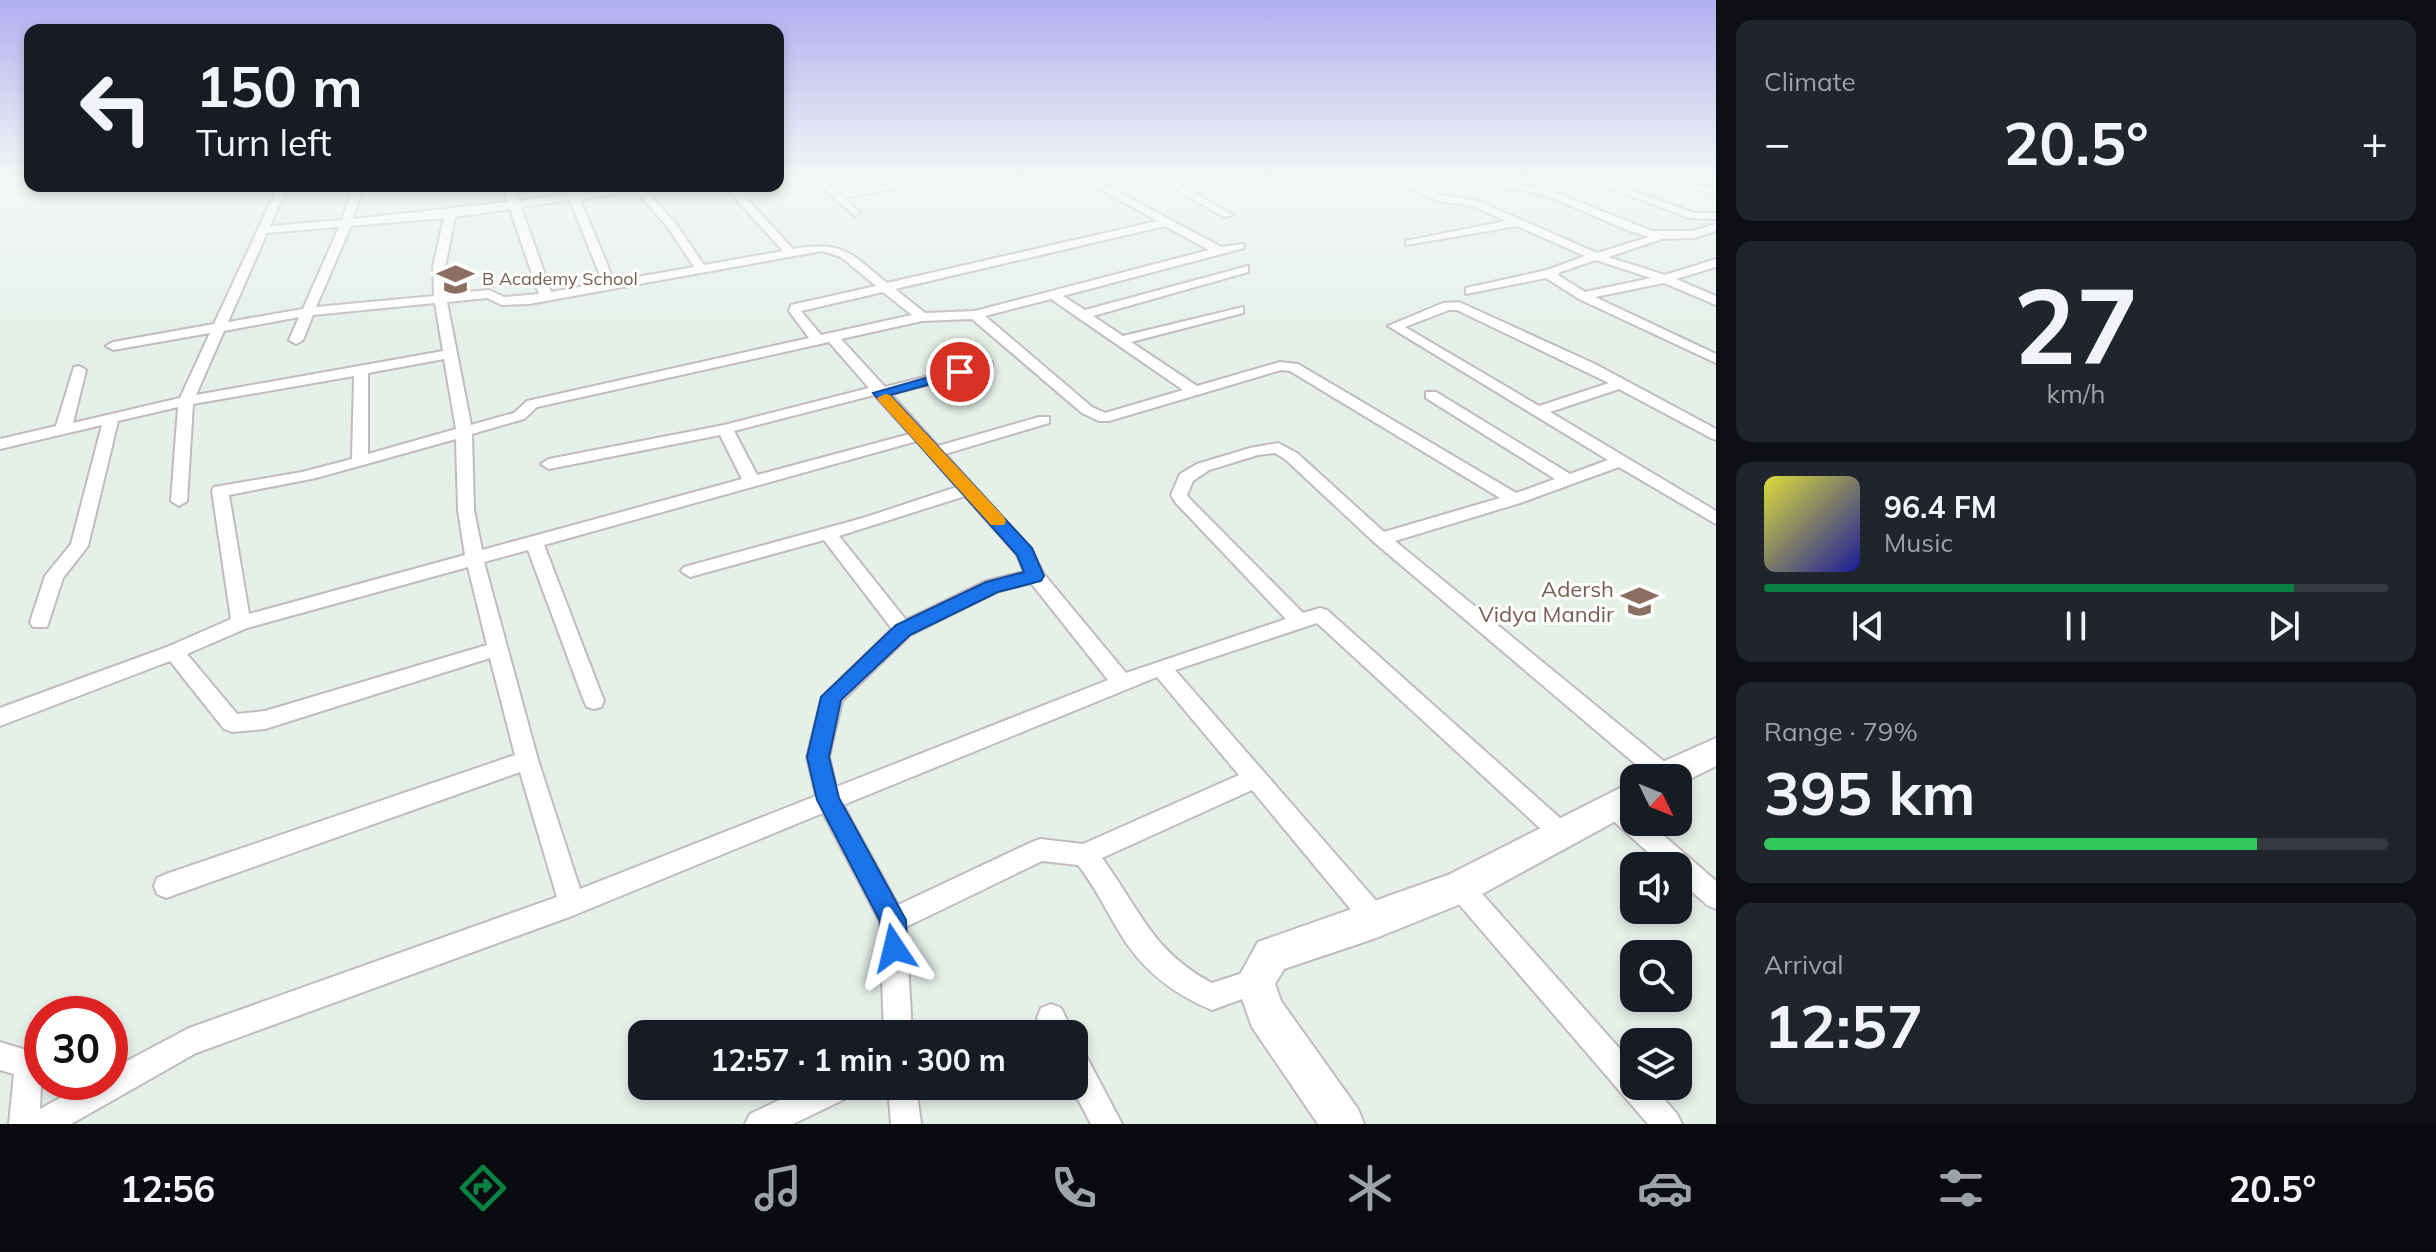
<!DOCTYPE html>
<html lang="en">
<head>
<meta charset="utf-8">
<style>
	:root { --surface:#171b24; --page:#20242c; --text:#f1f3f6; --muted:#9ea1a6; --line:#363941; --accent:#0b8043 }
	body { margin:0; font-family:Mulish,sans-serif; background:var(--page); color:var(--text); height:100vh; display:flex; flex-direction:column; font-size:30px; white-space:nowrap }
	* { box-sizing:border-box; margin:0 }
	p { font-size:26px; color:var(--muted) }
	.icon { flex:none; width:44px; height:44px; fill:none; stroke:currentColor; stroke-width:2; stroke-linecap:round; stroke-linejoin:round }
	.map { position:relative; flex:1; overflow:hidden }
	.drawer { display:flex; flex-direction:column; gap:20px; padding:20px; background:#0d0f14; width:720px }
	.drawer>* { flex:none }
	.banner { position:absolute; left:24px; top:24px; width:760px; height:168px; border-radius:16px; box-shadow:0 4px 12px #0003; background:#171b24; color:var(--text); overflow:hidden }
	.needle { width:52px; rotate:133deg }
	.fabs { position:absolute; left:1620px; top:764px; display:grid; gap:16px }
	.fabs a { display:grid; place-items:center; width:72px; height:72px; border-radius:16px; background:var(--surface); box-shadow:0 4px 12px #0003; font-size:40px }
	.speed { position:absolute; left:24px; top:996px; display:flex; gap:16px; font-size:40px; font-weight:700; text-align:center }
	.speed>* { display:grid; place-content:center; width:104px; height:104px; border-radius:50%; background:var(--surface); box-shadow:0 4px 12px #0003; line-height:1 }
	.speed .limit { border:12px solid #d22; background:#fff; color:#111 }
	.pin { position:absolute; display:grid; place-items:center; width:68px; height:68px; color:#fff; margin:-34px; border:4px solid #fff; border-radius:50%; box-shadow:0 2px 8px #0007 }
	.me { position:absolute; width:88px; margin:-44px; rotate:350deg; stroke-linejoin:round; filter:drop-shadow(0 0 6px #0008) }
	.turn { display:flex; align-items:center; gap:28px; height:168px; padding:0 40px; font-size:36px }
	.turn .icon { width:104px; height:104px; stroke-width:2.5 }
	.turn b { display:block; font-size:56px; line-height:68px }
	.big { font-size:60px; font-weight:700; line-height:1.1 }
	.drawer .widget { flex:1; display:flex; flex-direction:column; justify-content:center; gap:12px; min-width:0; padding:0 28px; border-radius:16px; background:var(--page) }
	.drawer .dial { align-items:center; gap:0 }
	.dial b { font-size:104px; line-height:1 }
	.song { display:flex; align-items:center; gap:24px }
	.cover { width:96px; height:96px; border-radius:12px; background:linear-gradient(135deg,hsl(60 70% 55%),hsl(240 70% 35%)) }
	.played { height:8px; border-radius:4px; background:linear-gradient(90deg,var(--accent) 85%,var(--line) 85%) }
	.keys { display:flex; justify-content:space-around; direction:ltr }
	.heat { display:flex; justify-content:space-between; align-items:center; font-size:44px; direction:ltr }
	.charge { height:12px; border-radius:6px; background:linear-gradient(90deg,#34c759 79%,var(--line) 0) }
	.trip { position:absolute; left:628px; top:1020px; width:460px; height:80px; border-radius:16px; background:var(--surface); box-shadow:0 4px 12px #0003; font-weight:700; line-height:80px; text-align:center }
	.menu { display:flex; height:128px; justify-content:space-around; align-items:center; background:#090b0e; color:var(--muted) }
	.menu .icon { width:56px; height:56px }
	.menu .on { color:var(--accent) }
	.menu b { font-size:36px; color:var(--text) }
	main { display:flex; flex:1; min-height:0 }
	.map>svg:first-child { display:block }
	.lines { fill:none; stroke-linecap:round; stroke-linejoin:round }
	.street-casing { stroke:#c2bac0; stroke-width:4 }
	.secondary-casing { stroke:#c4bac2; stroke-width:4 }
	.street { fill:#fff; fill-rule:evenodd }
	.secondary { fill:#fff; fill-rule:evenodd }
	.route { fill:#1a73e8; stroke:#114b97; stroke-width:2 }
	.slow { fill:#f59e0b }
	.labels { text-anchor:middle; stroke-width:6; stroke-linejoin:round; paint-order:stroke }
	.far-education-label { font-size:18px; fill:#785e54; stroke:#fff; text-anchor:start }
	.education-label { font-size:22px; fill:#785e54; stroke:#fff; text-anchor:end }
</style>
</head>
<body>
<main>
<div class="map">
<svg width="1716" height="1124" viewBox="0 0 1716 1124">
	<rect width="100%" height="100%" fill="#e5f0e9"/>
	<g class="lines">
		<defs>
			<g id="street">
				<path d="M820,178H856L873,187L925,178H945L845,198L860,213L855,216L825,190L830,187L839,193L861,189L851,183H816L815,181Z"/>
				<path d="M1052,178L1078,181L1134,178L1129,181L1104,184L1221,247L1244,244V248L1063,296L1085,310L1248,266V272L1093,316L1123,336L1243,307V313L1131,342L1197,386L1280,362L1298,364L1516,493L1555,479L1426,398V392H1436L1570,474L1608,460L1388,326L1443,303L1459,302L1595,364L1716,429V440L1711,438L1619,389L1550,412L1716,511V524L1619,467L1520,503L1395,541L1672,768L1674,778H1652L1375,543L1285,459L1275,453L1258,455L1209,470L1193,481L1187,495L1190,499L1303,613L1320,608L1327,610L1570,827L1574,834L1570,841L1562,845L1554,841L1317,623L1175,670L1385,911L1389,920L1385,929L1376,932L1367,929L1252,790L1102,858C1139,908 1153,953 1212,983L1255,969L1264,973L1268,982L1264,991L1212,1010C1171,993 1140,968 1118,930C1105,908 1094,885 1078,865L1042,861L906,927L912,1034H884L880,922L823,813L572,916L196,1053L71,1124H9L14,1074L0,1070V1042L39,1054L42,1061L40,1109L89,1082H110V1070L189,1028L557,897L520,772L166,898L157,894L154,886L157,878L166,874L515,755L490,658L265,729L232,732L224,729L170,661L0,726V708L167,647L231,619L212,491L214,487L302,472L352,459L354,376L193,404L187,501L179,506L171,501L178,407L118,421L88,546L63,578L47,627H33L30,622L45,576L71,544L102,425L0,449V439L56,426L74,367L79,366L86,370L73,423L180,398L210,333L113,350L106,346L113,342L214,324L278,186H288L270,226L342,220L353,186H363L353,219L508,202L503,186H513L518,201L569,194L572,186H580V192L624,186H651L645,189L677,225L704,265L783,251L724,186H735L793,249C844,240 850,253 887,283L1157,221L1093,185L1078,187ZM636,191L669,229L694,267L614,281L580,199ZM570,200L603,283L551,292L521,207ZM510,209L539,294L504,297L489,290L446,294L445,267L455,217ZM444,218L433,267L434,296L316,307L351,226ZM1165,226L1209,250L975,311L925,313L895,289ZM339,227L303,309L228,322L267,233ZM822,251L841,257L876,286L791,305L789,311L809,338L527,401L514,413L471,425L447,302L487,298L502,305L529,304ZM883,292L912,315L821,335L801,311ZM1051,299L1183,390L1105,413L1092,407L985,316ZM435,303L443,351L196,395L224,331L299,317L289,340L296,344L303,340L313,315ZM1449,310H1457L1609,383L1539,406L1405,327ZM972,319L1082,413L1099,421H1109L1281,370L1290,371L1500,498L1384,532L1297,453L1278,443L1250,448L1197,464L1180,474L1171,495L1175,502L1286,619L1126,673L1043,573L1031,549L945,454L1049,423V417H1039L938,446L891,394L992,368V362L987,361L885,387L841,339L922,321ZM829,342L869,388L724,425L549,459L541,464L549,469L720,435L742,479L482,550L474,510L472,434L524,419L537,407ZM444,359L456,429L368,454V373ZM874,395L910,434L757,475L734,431ZM456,439L458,510L465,555L249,614L229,495L316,478ZM917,441L957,487L863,518L684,567L681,571L690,577L824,540L892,629L822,697L807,757L816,796L580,889L538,760L484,562L528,550L584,701L587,707L594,709L601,707L604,701L544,545ZM965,496L1017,555L1024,572L986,581L906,620L839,536ZM468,567L487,645L265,711L237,714L187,654L247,628ZM1031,583L1108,680L836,787L829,757L842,701L910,635L998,591ZM1157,677L1239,775L1083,844L1040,839L1032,842L898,905L843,805Z"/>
				<path d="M1156,178H1168L1233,215L1224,217Z"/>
				<path d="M1387,178H1400L1441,195L1478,201L1597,253L1649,237C1612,227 1580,207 1543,195C1522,188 1496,191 1477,178H1490L1552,191L1652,231H1692L1716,224V231L1694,238L1662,239L1608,257L1665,275L1716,259V267L1676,279L1716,296V305L1664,283L1595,297L1716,354V363L1579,299L1546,278L1466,294V288L1547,270L1585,256L1517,226L1406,245V241L1410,240L1506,221L1472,206L1435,200ZM1596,260L1651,278L1585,292L1558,275L1560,272Z"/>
				<path d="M1583,178H1596L1694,213H1716V219L1689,218Z"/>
				<path d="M1664,178H1678L1716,190V196Z"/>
				<path d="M1615,798L1634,810V822H1648L1716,881V909L1707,905L1678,879V866H1663L1607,815L1603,808L1607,801Z"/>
				<path d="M1460,875L1469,879L1634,1065V1086H1653L1677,1114L1682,1124H1648L1451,895L1448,887L1451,879Z"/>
				<path d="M1051,1004L1061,1008L1074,1034H1045L1037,1018L1041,1008Z"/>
				<path d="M1074,1048L1084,1052L1122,1124H1091L1071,1086H1074Z"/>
				<path d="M809,1086H855L851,1096L793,1124H745L750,1114Z"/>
				<path d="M888,1086H916L921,1124H891Z"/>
			</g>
			<g id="secondary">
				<path d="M1716,738V766L1678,785V778H1644L1649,768Z"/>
				<path d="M1634,781V811L1473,899L1376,938L1284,969L1275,984L1281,1001L1358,1109L1364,1124H1318L1252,1027L1236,982L1258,942L1448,875Z"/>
			</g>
		</defs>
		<use href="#street" class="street-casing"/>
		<use href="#secondary" class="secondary-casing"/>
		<use href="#street" class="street"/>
		<use href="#secondary" class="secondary"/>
	</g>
	<linearGradient id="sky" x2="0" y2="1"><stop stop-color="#b1aef0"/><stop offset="0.53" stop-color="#f3f8f5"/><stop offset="1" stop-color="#f3f8f5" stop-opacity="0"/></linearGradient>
	<rect width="1716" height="335" fill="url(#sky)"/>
	<path class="route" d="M960,368L965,369V375L890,395L1032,548L1044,576L1041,581L998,592L910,635L841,700L829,757L839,798L906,920L907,948L903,957L894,961L885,957L881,948L880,921L817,800L807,757L821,697L896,625L986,582L1024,572L1017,555L873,393Z"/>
	<path class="slow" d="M885,394L890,395L1004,517L1006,521L1004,525H991L879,401L877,398Z"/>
	<defs>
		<symbol id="school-bare" viewBox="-9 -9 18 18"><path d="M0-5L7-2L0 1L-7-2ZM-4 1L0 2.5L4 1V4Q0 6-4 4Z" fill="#8d6e63" stroke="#fff" stroke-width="2.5" paint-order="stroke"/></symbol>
	</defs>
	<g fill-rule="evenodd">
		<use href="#school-bare" x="430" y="254" width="51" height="51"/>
		<use href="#school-bare" x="1614" y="576" width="51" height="51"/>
	</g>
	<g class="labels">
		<g class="far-education-label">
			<text x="482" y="285">B Academy School</text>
		</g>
		<g class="education-label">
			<text x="1614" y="597">Adersh<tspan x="1614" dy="25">Vidya Mandir</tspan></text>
		</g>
	</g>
</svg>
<div class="fabs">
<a><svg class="needle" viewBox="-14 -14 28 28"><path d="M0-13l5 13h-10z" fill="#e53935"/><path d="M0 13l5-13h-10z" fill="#9ea1a6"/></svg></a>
<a><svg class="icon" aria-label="sound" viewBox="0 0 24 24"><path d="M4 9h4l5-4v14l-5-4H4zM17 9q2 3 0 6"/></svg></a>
<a><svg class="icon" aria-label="search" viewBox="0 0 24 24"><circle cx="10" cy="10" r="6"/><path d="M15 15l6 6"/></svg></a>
<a><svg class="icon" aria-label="layers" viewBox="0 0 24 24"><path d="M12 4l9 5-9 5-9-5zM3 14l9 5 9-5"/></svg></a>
</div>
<div class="speed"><div class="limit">30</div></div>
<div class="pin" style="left:960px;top:372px;background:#d93025"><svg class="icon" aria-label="arrive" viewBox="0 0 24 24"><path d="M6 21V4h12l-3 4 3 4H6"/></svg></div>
<svg class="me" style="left:894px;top:948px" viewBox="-20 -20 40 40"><path d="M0-17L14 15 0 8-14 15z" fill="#1a73e8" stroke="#fff" stroke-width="4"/></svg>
<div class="trip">12:57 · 1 min · 300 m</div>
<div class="banner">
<div class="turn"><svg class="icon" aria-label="left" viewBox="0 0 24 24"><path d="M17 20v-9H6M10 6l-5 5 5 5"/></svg><div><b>150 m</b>Turn left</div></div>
</div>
</div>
<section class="drawer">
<div class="widget"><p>Climate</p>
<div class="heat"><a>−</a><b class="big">20.5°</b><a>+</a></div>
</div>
<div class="widget dial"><b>27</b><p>km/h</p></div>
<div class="widget">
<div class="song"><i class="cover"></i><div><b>96.4 FM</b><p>Music</p></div></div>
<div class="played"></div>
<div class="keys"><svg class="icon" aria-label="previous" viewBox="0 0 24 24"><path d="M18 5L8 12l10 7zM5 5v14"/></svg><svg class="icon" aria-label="pause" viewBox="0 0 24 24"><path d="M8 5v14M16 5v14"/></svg><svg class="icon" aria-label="next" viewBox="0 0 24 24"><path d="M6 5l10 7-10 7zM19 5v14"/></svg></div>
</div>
<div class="widget"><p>Range · 79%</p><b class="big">395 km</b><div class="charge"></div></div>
<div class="widget"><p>Arrival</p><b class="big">12:57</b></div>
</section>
</main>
<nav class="menu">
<b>12:56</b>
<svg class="icon on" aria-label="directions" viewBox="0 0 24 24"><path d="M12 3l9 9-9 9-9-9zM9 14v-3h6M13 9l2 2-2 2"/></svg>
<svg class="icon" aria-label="music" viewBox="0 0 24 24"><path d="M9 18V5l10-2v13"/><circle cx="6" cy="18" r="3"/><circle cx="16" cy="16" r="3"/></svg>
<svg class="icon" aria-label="phone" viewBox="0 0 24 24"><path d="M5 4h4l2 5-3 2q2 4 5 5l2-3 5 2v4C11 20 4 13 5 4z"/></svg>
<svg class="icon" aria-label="climate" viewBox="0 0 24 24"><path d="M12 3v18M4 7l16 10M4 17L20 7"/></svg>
<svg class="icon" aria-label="car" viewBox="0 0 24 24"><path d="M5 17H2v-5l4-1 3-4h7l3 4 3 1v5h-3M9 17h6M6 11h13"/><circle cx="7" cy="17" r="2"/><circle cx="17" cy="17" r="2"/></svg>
<svg class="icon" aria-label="filters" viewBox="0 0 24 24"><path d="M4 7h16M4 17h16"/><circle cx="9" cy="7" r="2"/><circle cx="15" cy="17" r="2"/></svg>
<b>20.5°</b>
</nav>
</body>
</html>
